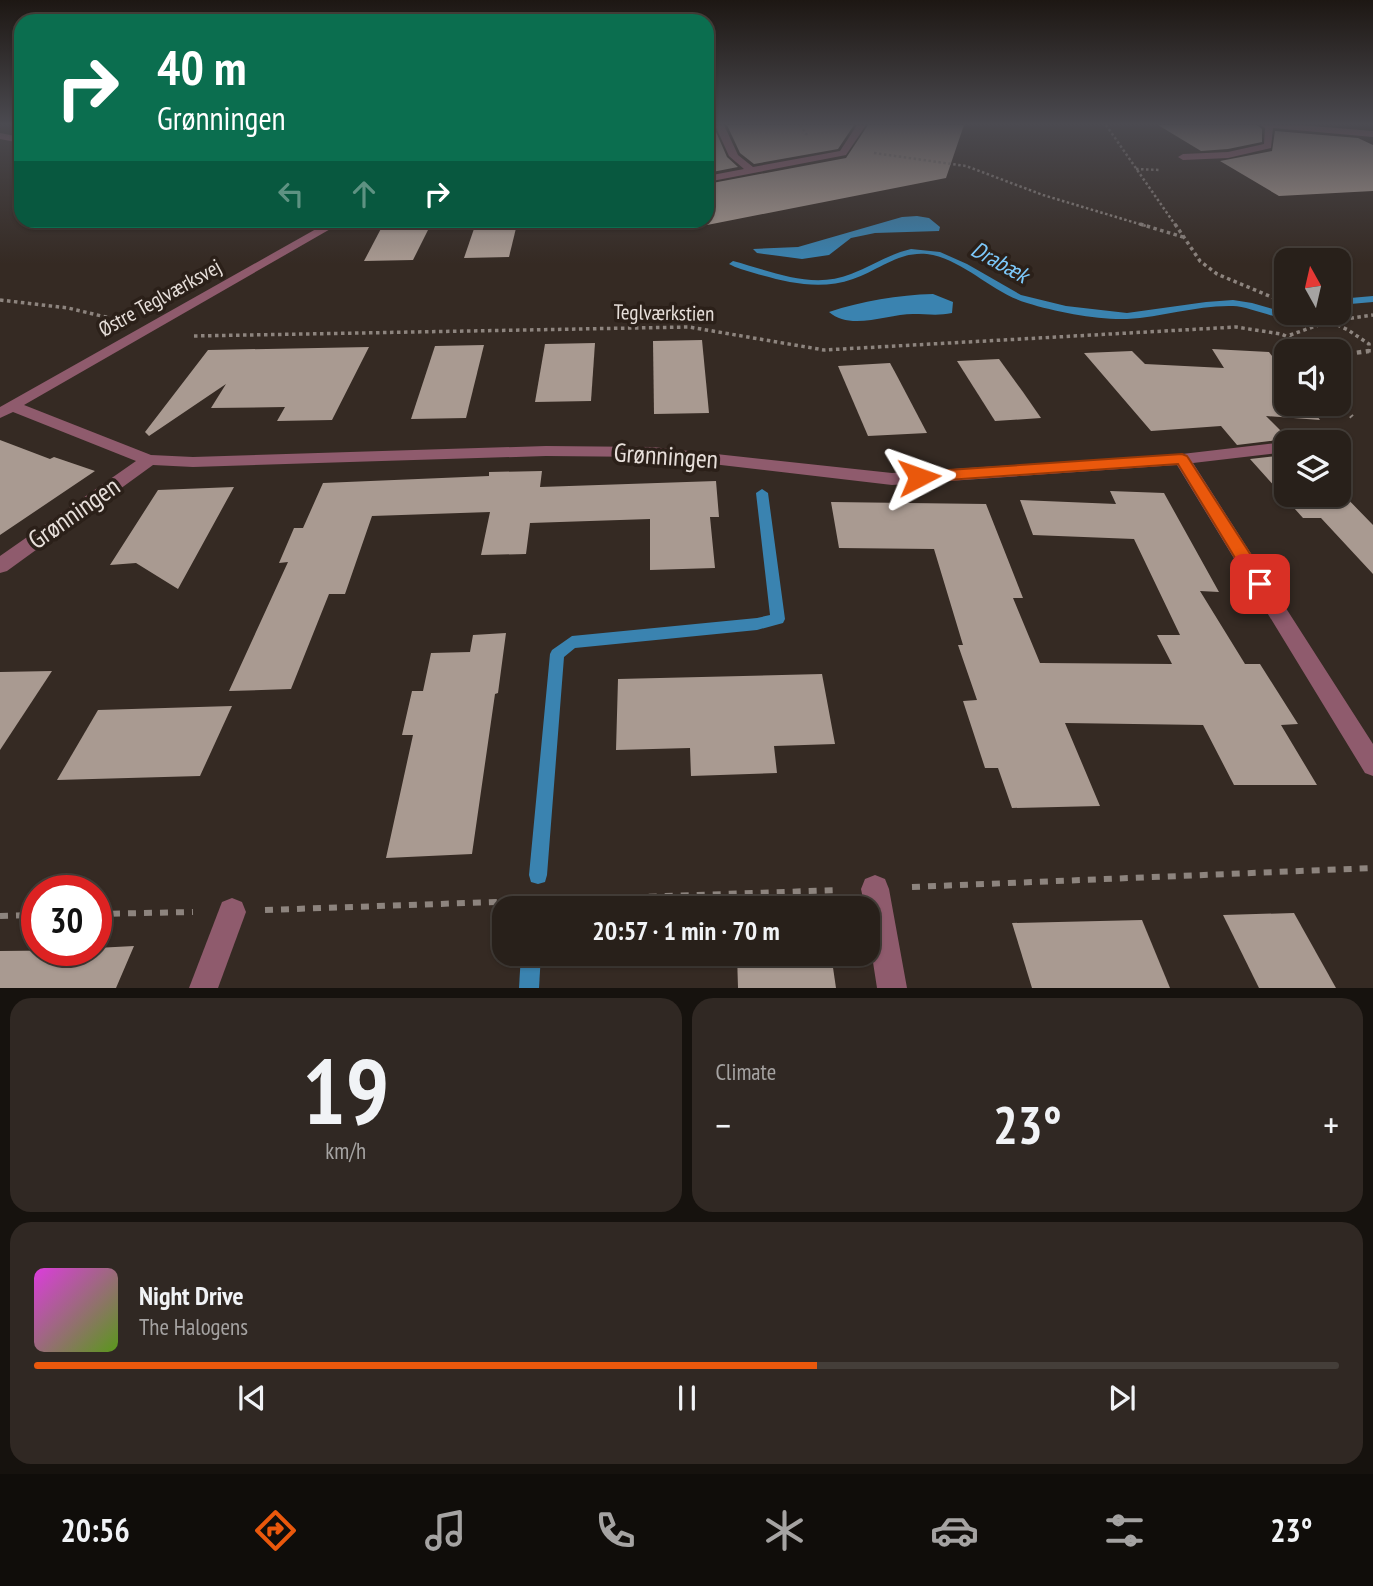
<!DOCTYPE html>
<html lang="en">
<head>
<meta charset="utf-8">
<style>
	:root { --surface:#28201a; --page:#302823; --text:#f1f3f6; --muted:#a5a3a2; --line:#443e39; --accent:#ea580c }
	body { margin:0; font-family:"PT Sans Narrow",sans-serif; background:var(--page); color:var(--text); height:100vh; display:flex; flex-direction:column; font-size:26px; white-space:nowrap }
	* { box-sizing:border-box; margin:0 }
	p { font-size:23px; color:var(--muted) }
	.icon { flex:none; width:38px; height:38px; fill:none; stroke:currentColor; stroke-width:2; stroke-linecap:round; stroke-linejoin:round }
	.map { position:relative; height:988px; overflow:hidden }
	.panel { display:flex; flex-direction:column; gap:10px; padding:10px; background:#16120e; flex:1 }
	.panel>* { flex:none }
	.top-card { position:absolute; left:14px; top:14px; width:700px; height:214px; border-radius:21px; box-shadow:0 2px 5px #0004,0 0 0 2px var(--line); background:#0b6e4f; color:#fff; overflow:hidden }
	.needle { width:46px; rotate:352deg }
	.tools { position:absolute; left:1274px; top:248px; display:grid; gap:14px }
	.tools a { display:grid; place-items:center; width:77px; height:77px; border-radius:14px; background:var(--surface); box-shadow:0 2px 5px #0004,0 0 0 2px var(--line); font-size:35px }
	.speed { position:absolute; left:21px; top:875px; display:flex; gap:14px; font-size:35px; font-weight:700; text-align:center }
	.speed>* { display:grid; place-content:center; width:91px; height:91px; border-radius:50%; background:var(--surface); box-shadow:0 2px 5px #0004,0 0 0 2px var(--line); line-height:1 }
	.speed .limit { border:10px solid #d22; background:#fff; color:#111 }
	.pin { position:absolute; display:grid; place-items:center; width:60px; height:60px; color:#fff; margin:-30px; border-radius:14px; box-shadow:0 4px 10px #0006 }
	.me { position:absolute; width:77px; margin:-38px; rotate:86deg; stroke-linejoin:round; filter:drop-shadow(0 0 5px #0008) }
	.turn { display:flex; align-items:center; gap:24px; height:147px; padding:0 28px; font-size:32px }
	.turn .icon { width:91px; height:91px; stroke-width:2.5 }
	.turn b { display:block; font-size:49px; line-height:60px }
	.lanes { display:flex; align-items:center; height:66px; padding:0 28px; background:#0003; justify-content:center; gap:35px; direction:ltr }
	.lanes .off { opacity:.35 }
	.big { font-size:52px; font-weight:800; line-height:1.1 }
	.panel .widget { flex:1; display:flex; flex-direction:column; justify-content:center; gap:10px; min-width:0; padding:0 24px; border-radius:21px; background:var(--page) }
	.panel .dial { align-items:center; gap:0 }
	.dial b { font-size:91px; line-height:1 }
	.song { display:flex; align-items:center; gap:21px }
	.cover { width:84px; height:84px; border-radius:10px; background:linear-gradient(135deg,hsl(300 70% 55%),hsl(90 70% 35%)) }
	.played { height:7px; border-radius:4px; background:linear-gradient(90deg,var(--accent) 60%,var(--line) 60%) }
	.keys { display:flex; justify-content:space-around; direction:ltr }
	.heat { display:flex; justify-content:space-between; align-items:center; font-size:38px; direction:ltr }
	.panel .tiles { flex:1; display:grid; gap:10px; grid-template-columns:1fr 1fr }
	.widget:last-child { grid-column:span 2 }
	.trip { position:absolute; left:492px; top:896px; width:388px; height:70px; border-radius:21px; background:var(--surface); box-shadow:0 2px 5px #0004,0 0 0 2px var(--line); font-weight:800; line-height:70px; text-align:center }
	.tabs { display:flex; height:112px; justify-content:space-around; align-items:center; background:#100d0a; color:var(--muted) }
	.tabs .icon { width:49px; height:49px }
	.tabs .active { color:var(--accent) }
	.tabs b { font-size:32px; color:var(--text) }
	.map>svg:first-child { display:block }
	.water { fill:#3a83b0 }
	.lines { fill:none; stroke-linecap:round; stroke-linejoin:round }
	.stream { fill:#3a83b0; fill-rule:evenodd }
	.building { fill:#a99a91 }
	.path-far3 { stroke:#8d847e; stroke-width:2.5; stroke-dasharray:2.5 2.5; stroke-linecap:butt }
	.path-far2 { stroke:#8d847e; stroke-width:3.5; stroke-dasharray:3.5 3.5; stroke-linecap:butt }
	.path-far1 { stroke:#8d847e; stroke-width:4.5; stroke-dasharray:4.5 4.5; stroke-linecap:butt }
	.path { stroke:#8d847e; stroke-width:6; stroke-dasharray:8 8; stroke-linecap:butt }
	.lane { fill:#8f5b6d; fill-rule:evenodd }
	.street { fill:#8f5b6d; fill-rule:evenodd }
	.route { fill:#ea580c; stroke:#983908; stroke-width:2 }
	.labels { text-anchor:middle; stroke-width:7; stroke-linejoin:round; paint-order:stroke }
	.far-street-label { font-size:21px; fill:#e7dfda; stroke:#2b2019 }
	.far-water-label { font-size:23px; font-style:italic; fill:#7dc9fb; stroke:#2b2019 }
	.street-label { font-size:26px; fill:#e7dfda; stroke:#2b2019 }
</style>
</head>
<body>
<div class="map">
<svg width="1373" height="988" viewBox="0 0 1373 988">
	<rect width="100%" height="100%" fill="#352a23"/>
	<g class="water">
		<path d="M917,216L929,218L940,227L939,231L875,233L851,238L829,255L802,259L757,253L753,249L798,247L902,217Z"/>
		<path d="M933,294L953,302L952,313C938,316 927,314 913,314C888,314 850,331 829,312C862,301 898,295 933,294Z"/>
	</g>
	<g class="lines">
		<g class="stream">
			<path d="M911,249L940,252L967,264L1021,295L1066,306L1127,313L1206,302L1233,300L1252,303L1300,317C1286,325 1251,306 1233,306C1197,305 1163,317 1127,319C1097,320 1056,312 1027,303C993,293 967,263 933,255C902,248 880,270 853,279C819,291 786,282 754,273C745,270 736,268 729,264L733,261C771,271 812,290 851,274C872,266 889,254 911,249Z"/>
			<path d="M1373,296V302L1339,305V299Z"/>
			<path d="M762,489L768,493L785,619L783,623L757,630L575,648L564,657L547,875L545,882L538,884L531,882L529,875L550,654L552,650L572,636L757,618L770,615L756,493Z"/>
			<path d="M521,954H541L539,988H519Z"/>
		</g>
	</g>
	<g class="building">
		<path d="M707,125H713L727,157L738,167L707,173Z"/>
		<path d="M727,125H854L838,149L754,164L740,153Z"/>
		<path d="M868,125H964L946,178L707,225V184L846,158Z"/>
		<path d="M1158,125H1257L1262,129V142L1228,149L1201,151Z"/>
		<path d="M1275,131L1358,138L1373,145V191L1279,196L1220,161L1272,151Z"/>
		<path d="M433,220L413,260L364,261L385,221Z"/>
		<path d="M477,220H518L509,257L464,258Z"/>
		<path d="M702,340L709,413L654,414L653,341Z"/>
		<path d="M595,343L591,401L535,402L545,344Z"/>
		<path d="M484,345L466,418L411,419L435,346Z"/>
		<path d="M369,347L332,420L277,421L285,407L211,408L226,384L149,436L145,432L208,350Z"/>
		<path d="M1212,349L1269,352L1286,375V404H1309L1320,420L1266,416L1293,443L1286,439L1237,445L1221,426L1151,431L1084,353L1132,351L1145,364L1224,368Z"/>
		<path d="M999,359L1023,392L1041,418L995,421L957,361Z"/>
		<path d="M890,363L896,374L927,433L868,436L838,366Z"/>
		<path d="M0,440L50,459L54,457L95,471L0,535Z"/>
		<path d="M1286,455V495H1339V490L1373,525V574L1321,518H1303L1250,459Z"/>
		<path d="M542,471L540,487L716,481L719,517H710L715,568L650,570V519L530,523L526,554L481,555L490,512L372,516L345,594H329L291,689L229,691L288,562L279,563L294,528H303L323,483L489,476V472Z"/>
		<path d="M234,487L178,589L136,563L110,565L158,490Z"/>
		<path d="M1110,491L1164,493L1219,592L1200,591L1245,664H1260L1298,724L1281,725L1317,785H1234L1203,725L1065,723L1100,806L1012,808L998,768H985L963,701L977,700L958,645H963L934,549L839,548L831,502L986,504L1023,598H1013L1040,663L1172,664L1157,635H1180L1134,539L1033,535L1020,500L1116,504Z"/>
		<path d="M506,633L498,693L495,694L472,854L386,858L413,735H402L412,691H423L431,653L470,652L473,635Z"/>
		<path d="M52,671L0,750V672Z"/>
		<path d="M822,674L835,744L774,746L777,773L691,776L690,748L616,750L618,679Z"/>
		<path d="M232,706L200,776L57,780L98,710Z"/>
		<path d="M1294,913L1336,988H1259L1223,915Z"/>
		<path d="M1142,920L1170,988H1032L1012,923Z"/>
		<path d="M134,946L116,988H0V951L96,950V948Z"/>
		<path d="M737,954H831L836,988H738Z"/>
	</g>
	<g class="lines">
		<g class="path-far3">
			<path d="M800,125L807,135"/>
			<path d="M1106,125L1176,226"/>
			<path d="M874,153L966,166L1043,195L1146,226"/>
			<path d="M1136,169L1160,170"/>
		</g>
		<g class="path-far2">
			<path d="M1140,224L1183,237"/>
			<path d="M1175,224L1200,261L1217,274L1286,303"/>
			<path d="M0,300L68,308L110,318"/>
			<path d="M1312,313L1348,330L1369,344V353H1366"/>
			<path d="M1290,335L1330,321L1373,315"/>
			<path d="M194,336L689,327L824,350L1236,327L1281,334L1323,352"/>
		</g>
		<g class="path-far1">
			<path d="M1339,355L1369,351"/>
			<path d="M1339,402L1352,417"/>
		</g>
		<g class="path">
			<path d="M912,887L1373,868"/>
			<path d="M265,910L840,890"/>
			<path d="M96,914L193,912"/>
			<path d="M0,916L37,915"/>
		</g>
		<path class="lane" d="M0,133L21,137V143L0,139Z"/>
		<g class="street">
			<path d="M715,125H724L738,155L753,167L840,151L857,125H866L846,155L707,182V176L744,169L729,156Z"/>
			<path d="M1260,125H1301L1373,131V137L1273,128L1271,148L1228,158L1183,160L1178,157L1183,154L1228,152L1264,144L1265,128Z"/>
			<path d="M332,220H346L24,405L151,455L193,457L546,446L652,447L892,473L1182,454L1286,442L1289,443H1286V452L1193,463L1373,744V776L1365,773L1177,465L892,485L652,457L546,456L193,467L153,465L7,571L0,573V556L136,461L13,412L0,418V407Z"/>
			<path d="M1340,436L1348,441L1346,445L1339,446V443H1320L1322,439Z"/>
			<path d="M875,875L885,879L889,889L907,988H877L868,930V908H865L861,889L865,879Z"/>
			<path d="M232,898L242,902L246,912L218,988H189L222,902Z"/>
		</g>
	</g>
	<linearGradient id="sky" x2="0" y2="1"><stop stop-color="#1d1713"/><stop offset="0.47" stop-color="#4b4a50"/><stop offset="1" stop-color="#4b4a50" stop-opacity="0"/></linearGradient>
	<rect width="1373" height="264" fill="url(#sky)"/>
	<path class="route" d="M1182,454L1187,456L1267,580L1269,584L1267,589H1254L1178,464L919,482L911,477L919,472Z"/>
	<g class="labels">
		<g class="far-street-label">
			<text transform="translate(160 298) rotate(-29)" y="7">Østre Teglværksvej</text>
			<text transform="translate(664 313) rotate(1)" y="7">Teglværkstien</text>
		</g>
		<g class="far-water-label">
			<text transform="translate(1000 262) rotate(29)" y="8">Drabæk</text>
		</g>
		<g class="street-label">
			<text transform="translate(666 456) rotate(4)" y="9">Grønningen</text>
			<text transform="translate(74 513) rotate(-35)" y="9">Grønningen</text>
		</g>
	</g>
</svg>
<div class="tools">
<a><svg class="needle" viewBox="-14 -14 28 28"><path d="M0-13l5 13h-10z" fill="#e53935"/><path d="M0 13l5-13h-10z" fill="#a5a3a2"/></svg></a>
<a><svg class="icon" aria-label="sound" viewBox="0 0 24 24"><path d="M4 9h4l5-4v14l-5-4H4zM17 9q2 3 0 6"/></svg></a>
<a><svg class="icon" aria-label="layers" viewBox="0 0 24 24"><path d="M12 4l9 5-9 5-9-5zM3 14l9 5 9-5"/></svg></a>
</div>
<div class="speed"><div class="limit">30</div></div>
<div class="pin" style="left:1260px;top:584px;background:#d93025"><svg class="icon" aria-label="arrive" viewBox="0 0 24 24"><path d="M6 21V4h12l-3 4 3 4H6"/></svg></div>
<svg class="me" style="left:919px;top:477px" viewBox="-20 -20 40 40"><path d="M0-17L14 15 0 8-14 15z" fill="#ea580c" stroke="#fff" stroke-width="4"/></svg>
<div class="trip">20:57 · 1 min · 70 m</div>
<div class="top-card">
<div class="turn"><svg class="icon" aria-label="right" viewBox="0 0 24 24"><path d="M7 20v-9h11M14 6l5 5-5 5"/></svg><div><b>40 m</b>Grønningen</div></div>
<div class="lanes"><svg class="icon off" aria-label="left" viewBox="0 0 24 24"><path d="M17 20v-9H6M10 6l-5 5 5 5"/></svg><svg class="icon off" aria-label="ahead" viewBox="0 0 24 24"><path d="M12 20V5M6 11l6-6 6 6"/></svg><svg class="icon" aria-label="right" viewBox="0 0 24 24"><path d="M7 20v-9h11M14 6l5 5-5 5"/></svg></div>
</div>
</div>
<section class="panel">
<div class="tiles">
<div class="widget dial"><b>19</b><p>km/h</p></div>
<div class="widget"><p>Climate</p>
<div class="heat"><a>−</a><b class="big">23°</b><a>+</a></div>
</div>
<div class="widget">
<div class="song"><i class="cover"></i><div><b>Night Drive</b><p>The Halogens</p></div></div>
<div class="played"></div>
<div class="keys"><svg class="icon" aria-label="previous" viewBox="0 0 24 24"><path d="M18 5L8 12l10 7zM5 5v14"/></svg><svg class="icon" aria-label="pause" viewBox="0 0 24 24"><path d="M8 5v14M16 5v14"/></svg><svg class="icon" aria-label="next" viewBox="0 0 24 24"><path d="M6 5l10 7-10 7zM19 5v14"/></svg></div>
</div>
</div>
</section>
<nav class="tabs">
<b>20:56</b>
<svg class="icon active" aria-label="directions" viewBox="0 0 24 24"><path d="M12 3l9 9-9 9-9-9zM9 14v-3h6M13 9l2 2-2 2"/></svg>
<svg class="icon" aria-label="music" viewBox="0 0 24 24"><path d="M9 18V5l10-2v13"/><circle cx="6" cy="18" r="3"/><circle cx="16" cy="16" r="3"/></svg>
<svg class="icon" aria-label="phone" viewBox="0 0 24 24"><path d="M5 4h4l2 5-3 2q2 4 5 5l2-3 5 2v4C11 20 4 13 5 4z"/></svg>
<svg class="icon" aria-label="climate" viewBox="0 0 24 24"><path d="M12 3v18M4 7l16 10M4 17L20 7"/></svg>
<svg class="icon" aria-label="car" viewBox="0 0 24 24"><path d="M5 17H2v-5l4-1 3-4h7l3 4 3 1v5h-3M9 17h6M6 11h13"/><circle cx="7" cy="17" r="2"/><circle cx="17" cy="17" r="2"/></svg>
<svg class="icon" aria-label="filters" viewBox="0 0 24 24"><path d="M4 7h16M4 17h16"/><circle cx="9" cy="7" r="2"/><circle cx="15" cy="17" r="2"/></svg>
<b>23°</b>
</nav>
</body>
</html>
